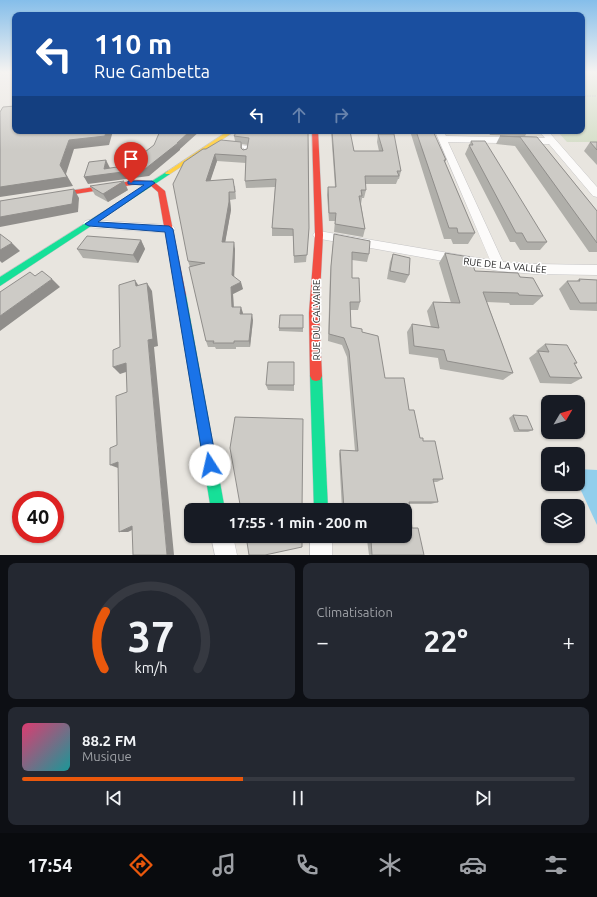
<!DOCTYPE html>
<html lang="fr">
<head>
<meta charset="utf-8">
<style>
	:root { --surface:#171b24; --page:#242831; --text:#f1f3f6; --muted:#9ea1a6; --line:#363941; --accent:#ea580c }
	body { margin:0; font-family:Ubuntu,sans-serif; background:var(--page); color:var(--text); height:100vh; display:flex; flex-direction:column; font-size:15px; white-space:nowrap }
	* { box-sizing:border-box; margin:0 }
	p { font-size:13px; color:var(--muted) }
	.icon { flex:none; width:22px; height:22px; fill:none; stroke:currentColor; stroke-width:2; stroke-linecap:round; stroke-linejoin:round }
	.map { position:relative; height:555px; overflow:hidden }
	.details { display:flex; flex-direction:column; gap:8px; padding:8px; background:#0d0f14; flex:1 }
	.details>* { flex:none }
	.hud { position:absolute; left:12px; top:12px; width:573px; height:122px; border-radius:8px; box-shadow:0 1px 3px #0004; background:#1a4fa0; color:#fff; overflow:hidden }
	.needle { width:26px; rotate:52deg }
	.buttons { position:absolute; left:541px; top:395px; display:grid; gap:8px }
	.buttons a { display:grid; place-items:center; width:44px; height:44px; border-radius:8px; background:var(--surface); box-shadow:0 1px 3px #0004; font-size:20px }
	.speed { position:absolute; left:12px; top:491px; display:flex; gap:8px; font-size:20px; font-weight:700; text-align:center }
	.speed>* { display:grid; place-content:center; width:52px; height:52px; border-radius:50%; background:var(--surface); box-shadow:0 1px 3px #0004; line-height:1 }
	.speed .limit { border:6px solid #d22; background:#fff; color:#111 }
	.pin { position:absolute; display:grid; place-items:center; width:34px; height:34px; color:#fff; margin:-41px -17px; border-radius:50% 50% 50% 0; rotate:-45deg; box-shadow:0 0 4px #0007 }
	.pin .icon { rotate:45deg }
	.me { position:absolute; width:44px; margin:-22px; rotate:350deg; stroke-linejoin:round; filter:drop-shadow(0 0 3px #0008) }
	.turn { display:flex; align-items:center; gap:14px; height:84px; padding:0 16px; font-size:18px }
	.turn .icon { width:52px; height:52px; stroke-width:2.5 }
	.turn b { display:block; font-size:28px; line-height:34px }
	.lanes { display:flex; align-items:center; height:38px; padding:0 16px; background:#0003; justify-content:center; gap:20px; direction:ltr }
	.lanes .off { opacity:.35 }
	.big { font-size:30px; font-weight:700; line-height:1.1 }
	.details .widget { flex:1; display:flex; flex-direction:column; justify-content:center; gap:6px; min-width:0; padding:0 14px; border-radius:8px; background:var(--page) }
	.details .dial { align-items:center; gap:0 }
	.dial svg { height:104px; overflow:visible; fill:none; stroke:var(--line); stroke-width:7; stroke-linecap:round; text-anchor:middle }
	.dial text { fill:var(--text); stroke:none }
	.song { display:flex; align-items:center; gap:12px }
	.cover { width:48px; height:48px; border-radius:6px; background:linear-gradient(135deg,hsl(340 70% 55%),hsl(180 70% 35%)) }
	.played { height:4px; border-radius:2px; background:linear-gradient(90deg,var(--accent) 40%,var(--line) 40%) }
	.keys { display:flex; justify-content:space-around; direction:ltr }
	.heat { display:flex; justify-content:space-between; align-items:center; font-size:22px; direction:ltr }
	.details .tiles { flex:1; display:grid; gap:8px; grid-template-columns:1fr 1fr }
	.widget:last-child { grid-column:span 2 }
	.trip { position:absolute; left:184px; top:503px; width:228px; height:40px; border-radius:8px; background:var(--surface); box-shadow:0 1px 3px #0004; font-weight:700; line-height:40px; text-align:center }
	.tabs { display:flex; height:64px; justify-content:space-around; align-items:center; background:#090b0e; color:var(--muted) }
	.tabs .icon { width:28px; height:28px }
	.tabs .active { color:var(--accent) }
	.tabs b { font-size:18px; color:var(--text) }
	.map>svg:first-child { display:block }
	.cemetery { fill:#d3ddc6 }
	.water { fill:#91ceec }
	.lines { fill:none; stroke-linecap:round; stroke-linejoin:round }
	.lane-casing { stroke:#c5c4c5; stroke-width:1 }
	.street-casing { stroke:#c5c4c5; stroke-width:1 }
	.fast-casing { stroke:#c5c4c5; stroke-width:1 }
	.slow-casing { stroke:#c5c4c5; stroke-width:1 }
	.jam-casing { stroke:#c5c4c5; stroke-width:1 }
	.path { stroke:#c8c7c7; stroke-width:1.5; stroke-dasharray:1.5 1; stroke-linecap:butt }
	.lane { fill:#fcfbfa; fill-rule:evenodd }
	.street { fill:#fcfbfa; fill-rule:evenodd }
	.fast { fill:#16e098; fill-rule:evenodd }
	.slow { fill:#ffcf43; fill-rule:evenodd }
	.jam { fill:#f24e42; fill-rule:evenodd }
	.wall { fill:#b0afaa; fill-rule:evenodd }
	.shaded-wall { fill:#908e8b }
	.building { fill:#cdcbc6; stroke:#908e8b }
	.route { fill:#1a73e8; stroke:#114b97 }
	.labels { text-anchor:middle; stroke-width:3; stroke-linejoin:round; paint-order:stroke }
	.street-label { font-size:10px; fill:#2a2a2a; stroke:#fff }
</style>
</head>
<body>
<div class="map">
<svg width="597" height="555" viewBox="0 0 597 555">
	<rect width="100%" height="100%" fill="#e8e5df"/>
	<path class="cemetery" d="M582,72H597V142H567L557,131H582Z"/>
	<path class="water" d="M578,469L597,470V525L578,484Z"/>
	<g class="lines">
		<defs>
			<path id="lane" d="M232,144L249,146V147L247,156L243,155L244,148L232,146Z"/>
			<g id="street">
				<path d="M435,131H443L446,136L545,138L539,131H548L597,187V197L593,196L549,144L448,142L503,262L535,264L597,265V275L535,274L499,271L315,238L313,235L315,232L319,231L490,260Z"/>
				<path d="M89,220L169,225L173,226L175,229L173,232L169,233L85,227L83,224L85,221Z"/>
				<path d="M211,536H233L237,555H215Z"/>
				<rect x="310" y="536" width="22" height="19"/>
			</g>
			<g id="fast">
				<path d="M168,171L170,172V174L0,286V277Z"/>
				<path d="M181,291L184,292L186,295L225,510H211L176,295L178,292Z"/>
				<path d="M316,371L320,372L322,376L328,510H314L310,376L312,372Z"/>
			</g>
			<path id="slow" d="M228,131H235L170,174H166L165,173Z"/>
			<g id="jam">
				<path d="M312,131H318L323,235L319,313L322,376L320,380L316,381L312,380L310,376L309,313L315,235Z"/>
				<path d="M138,180L154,182L165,191L186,295L184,298L181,299L178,298L176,295L158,192L150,185L138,184L0,206V202Z"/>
			</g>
		</defs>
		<use href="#lane" class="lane-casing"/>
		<use href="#street" class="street-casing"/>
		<use href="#fast" class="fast-casing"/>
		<use href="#slow" class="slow-casing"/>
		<use href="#jam" class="jam-casing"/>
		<path class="path" d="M582,96H597"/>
		<use href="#lane" class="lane"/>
		<use href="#street" class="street"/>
		<use href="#fast" class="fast"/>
		<use href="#slow" class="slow"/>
		<use href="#jam" class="jam"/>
	</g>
	<g class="wall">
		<path d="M308,131L309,228L306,262L294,263L293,236H272V228L275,187L246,188L245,181L246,163L217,161L210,180L235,186L236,199L230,200L231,210L225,242L235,249L234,277L243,289L233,294L234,307L243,314L253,320L250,347H236V349H216L215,347H208L206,341L190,267L188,261L206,149L235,141L234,136ZM242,144L248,145L247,149L243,150L242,149Z"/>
		<path d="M331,131H359V133H350L354,151H379L377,142L378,134L401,171L399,179H398L396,184H365L366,190L364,198H362L361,204L365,229L363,237L334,232L335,221H329L327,195L328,187H335Z"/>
		<path d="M410,131H433L446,160L445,162L475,233L468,244H453L451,239H444Z"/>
		<path d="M488,131H528L525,136L490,135Z"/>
		<path d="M500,136L537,137L597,211V252H589L515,146L496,144Z"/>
		<path d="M471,141L547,242L540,250H520L515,242H510L465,154Z"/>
		<path d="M590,142H597V165L584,151Z"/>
		<path d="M90,186L128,190L108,202L95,195Z"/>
		<path d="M141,240L145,249L138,263L83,258L77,249Z"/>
		<path d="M333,243L369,254L367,262L352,260V278L360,302L358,310H350L351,327L362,332L385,378L409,410L420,438L423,441L443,479L437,482H433L438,502L431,504H409L412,528L424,555H369L367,540H362V536H405V510H342L339,454L340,450L355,451L347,357L342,345L328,341L330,274Z"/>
		<path d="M445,253L475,271L520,277L543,296L533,305H510L509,303L487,302L513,373L503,380L440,369L438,358L409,354L407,332L412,324L431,327L427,311L433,302L451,303L439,263Z"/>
		<path d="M393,254L409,275L405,283L387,279L390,262Z"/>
		<path d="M579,279L597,280V311L570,310L559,289L567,281H577Z"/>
		<path d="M303,315V332L279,331V328Z"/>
		<path d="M545,344L577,363L575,364L582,378L571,384L540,383L529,358L537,352L536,351Z"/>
		<path d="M294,362V391L268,390L266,385Z"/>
		<path d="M513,415L533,430L528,432H514L509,418Z"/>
	</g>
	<g class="shaded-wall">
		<path d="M106,131H113L109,145L74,149L66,174L73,186L0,197V187L60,165L69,140Z"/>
		<path d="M190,131H200L180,149V150L149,176L88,184L84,177L104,169L106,160L110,168L109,173L145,169Z"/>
		<path d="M215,154L217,161L208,188L206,181Z"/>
		<path d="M124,181L128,190L108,202L103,194Z"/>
		<path d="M74,189L79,198L78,212L0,227V217Z"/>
		<path d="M229,192L230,200L231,210L224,249L222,242Z"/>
		<path d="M141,240L145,249L138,263L133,255Z"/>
		<path d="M234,242L235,249L234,282L232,275Z"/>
		<path d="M12,243L20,251L2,263L0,261V250Z"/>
		<path d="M52,279L60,287L34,306L0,331V316Z"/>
		<path d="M135,280L140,288L136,286Z"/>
		<path d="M241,282L243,289L233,294L234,314L232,307L231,287Z"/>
		<path d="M147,283L152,291L158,346L154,347L174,555H167L148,340Z"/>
		<path d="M241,307L243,313L242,321L240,314Z"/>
		<path d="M252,314L253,320L250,347L249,341Z"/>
		<path d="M126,363L132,370L120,374L113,367Z"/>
		<path d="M118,462V468L110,465Z"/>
		<path d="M132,526H140L128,532H119Z"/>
	</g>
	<g class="building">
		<path d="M15,106V131H106L105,136L69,140L60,165L67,177L0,187V112L3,107Z"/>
		<path d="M160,131H190L177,143H178L145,169L84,177L89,162L106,160L104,169L117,167L120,171L154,145Z"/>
		<path d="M237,131H308L309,228L307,255L294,256L293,229L272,228L276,179L245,181L246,156L215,154L206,181L233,179L235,192H229V202L222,242H234L232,275L241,282L231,287L232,307H241L240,314H252L249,341H234V343H213L214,341H206L189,267L205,263L188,261L173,184L184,162L203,149H206L221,140L241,142V148L243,150L247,149L249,138L234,136Z"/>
		<path d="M332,131H350L354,151H383L378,134H394L401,171H397L399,176H365L366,190H361L362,196H359L365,229L335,224L336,213H329L328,187H336Z"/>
		<path d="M416,131H433L446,160H444L475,233H458L457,228H449Z"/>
		<path d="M500,136L537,137L597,211V243L520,137Z"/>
		<path d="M471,141H485L547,242H527L522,233H516L469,145H473Z"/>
		<path d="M590,142H597V150Z"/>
		<path d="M124,181L103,194L90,186Z"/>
		<path d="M74,189L72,204L0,217V201Z"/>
		<path d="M0,234L12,243L0,250Z"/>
		<path d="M334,234L370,241L369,254L352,252V278H359L360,302H350L351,327L362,329V332L378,336L385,378H404L409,410H414L420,438H423V441H435L443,479H433L438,502H409L412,528H418L424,555H372L371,540H365V536H405V510H363V509H344L340,450L358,451L349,351L344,338L329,334L331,266Z"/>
		<path d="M87,236L141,240L133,255L77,249Z"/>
		<path d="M445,253L470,257L475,271L518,273L520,277L533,278L543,296L519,295L518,293L483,292L513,373L447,361L444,350L414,346L412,324L439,328L433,302L460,303Z"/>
		<path d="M393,254L410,258L409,275L390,271Z"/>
		<path d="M42,271L52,279L0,316V292L30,272L35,276Z"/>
		<path d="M579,279L597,280V303H580L567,281H580Z"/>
		<path d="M135,280L136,286L147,283L153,339L148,340L167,555H133L132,526L119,532L118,462L110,465V448L117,445L116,396L127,392L126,363L113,367V350L120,347L119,285Z"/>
		<path d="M280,315H303V328H279Z"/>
		<path d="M545,344L567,345L577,363H574L582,378L550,377L538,351L549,352Z"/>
		<path d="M268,362H294V385H266Z"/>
		<path d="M513,415L527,416L533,430H519Z"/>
		<path d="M235,417L303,419L302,510H241L230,448Z"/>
		<path d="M246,536H302V547L265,555H249Z"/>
	</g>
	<linearGradient id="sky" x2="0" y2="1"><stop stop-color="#85beea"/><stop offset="0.48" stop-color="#f5f3f1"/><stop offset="1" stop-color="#f5f3f1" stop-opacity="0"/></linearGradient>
	<rect width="597" height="150" fill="url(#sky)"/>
	<path class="route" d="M128,181H152L155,183L98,222L169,226L173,229L217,465L215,470L210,472L206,470L204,465L165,232L89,226L85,224L144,185L128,184Z"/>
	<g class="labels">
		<g class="street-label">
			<text transform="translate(505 265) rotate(6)" y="4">RUE DE LA VALLÉE</text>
			<text transform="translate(316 320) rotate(-90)" y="4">RUE DU CALVAIRE</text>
		</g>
	</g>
</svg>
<div class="buttons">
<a><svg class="needle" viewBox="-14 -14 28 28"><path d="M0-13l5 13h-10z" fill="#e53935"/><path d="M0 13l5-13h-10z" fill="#9ea1a6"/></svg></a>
<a><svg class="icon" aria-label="sound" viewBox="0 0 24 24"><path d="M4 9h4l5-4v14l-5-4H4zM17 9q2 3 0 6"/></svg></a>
<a><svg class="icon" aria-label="layers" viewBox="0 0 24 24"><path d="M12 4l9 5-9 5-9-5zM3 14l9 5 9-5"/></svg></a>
</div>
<div class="speed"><div class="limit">40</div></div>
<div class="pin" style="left:131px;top:183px;background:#d93025"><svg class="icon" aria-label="arrive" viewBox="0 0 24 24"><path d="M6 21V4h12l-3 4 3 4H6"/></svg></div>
<svg class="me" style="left:210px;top:465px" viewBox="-20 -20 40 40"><circle r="19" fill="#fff"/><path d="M0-13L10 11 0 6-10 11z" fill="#1a73e8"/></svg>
<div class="trip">17:55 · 1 min · 200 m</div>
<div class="hud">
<div class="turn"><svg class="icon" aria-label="left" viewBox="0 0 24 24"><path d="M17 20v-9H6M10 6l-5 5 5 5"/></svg><div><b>110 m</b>Rue Gambetta</div></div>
<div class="lanes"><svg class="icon" aria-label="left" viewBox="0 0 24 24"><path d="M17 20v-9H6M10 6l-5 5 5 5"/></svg><svg class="icon off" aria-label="ahead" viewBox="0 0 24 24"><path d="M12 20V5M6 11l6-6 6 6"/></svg><svg class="icon off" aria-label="right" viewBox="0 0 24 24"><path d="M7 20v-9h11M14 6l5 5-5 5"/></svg></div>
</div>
</div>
<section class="details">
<div class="tiles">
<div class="widget dial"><svg viewBox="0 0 100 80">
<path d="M14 69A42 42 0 1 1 86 69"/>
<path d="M14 69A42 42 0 0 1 15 25" stroke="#ea580c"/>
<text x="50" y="56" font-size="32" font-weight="700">37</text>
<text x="50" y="72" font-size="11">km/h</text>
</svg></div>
<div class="widget"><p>Climatisation</p>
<div class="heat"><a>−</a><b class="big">22°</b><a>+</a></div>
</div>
<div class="widget">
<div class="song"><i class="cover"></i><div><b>88.2 FM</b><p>Musique</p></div></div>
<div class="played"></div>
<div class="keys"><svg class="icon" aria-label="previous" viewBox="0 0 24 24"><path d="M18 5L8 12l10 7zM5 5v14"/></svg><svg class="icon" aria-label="pause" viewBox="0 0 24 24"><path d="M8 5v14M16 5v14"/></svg><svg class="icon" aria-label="next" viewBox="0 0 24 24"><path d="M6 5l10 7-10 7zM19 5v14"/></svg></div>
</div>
</div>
</section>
<nav class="tabs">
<b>17:54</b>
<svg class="icon active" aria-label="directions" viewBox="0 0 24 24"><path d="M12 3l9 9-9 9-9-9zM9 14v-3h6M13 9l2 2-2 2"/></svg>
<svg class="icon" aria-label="music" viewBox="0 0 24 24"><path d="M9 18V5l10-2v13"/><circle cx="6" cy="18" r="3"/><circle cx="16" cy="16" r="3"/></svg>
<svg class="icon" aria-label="phone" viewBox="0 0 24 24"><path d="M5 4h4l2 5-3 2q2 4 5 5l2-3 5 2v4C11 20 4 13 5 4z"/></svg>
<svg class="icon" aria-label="climate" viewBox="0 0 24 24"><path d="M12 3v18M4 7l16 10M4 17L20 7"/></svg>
<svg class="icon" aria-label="car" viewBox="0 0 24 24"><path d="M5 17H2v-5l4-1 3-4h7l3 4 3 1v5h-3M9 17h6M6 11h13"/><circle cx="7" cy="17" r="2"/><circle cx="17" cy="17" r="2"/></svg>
<svg class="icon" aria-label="filters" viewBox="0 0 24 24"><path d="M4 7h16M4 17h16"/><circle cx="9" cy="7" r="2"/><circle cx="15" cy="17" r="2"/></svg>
</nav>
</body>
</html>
